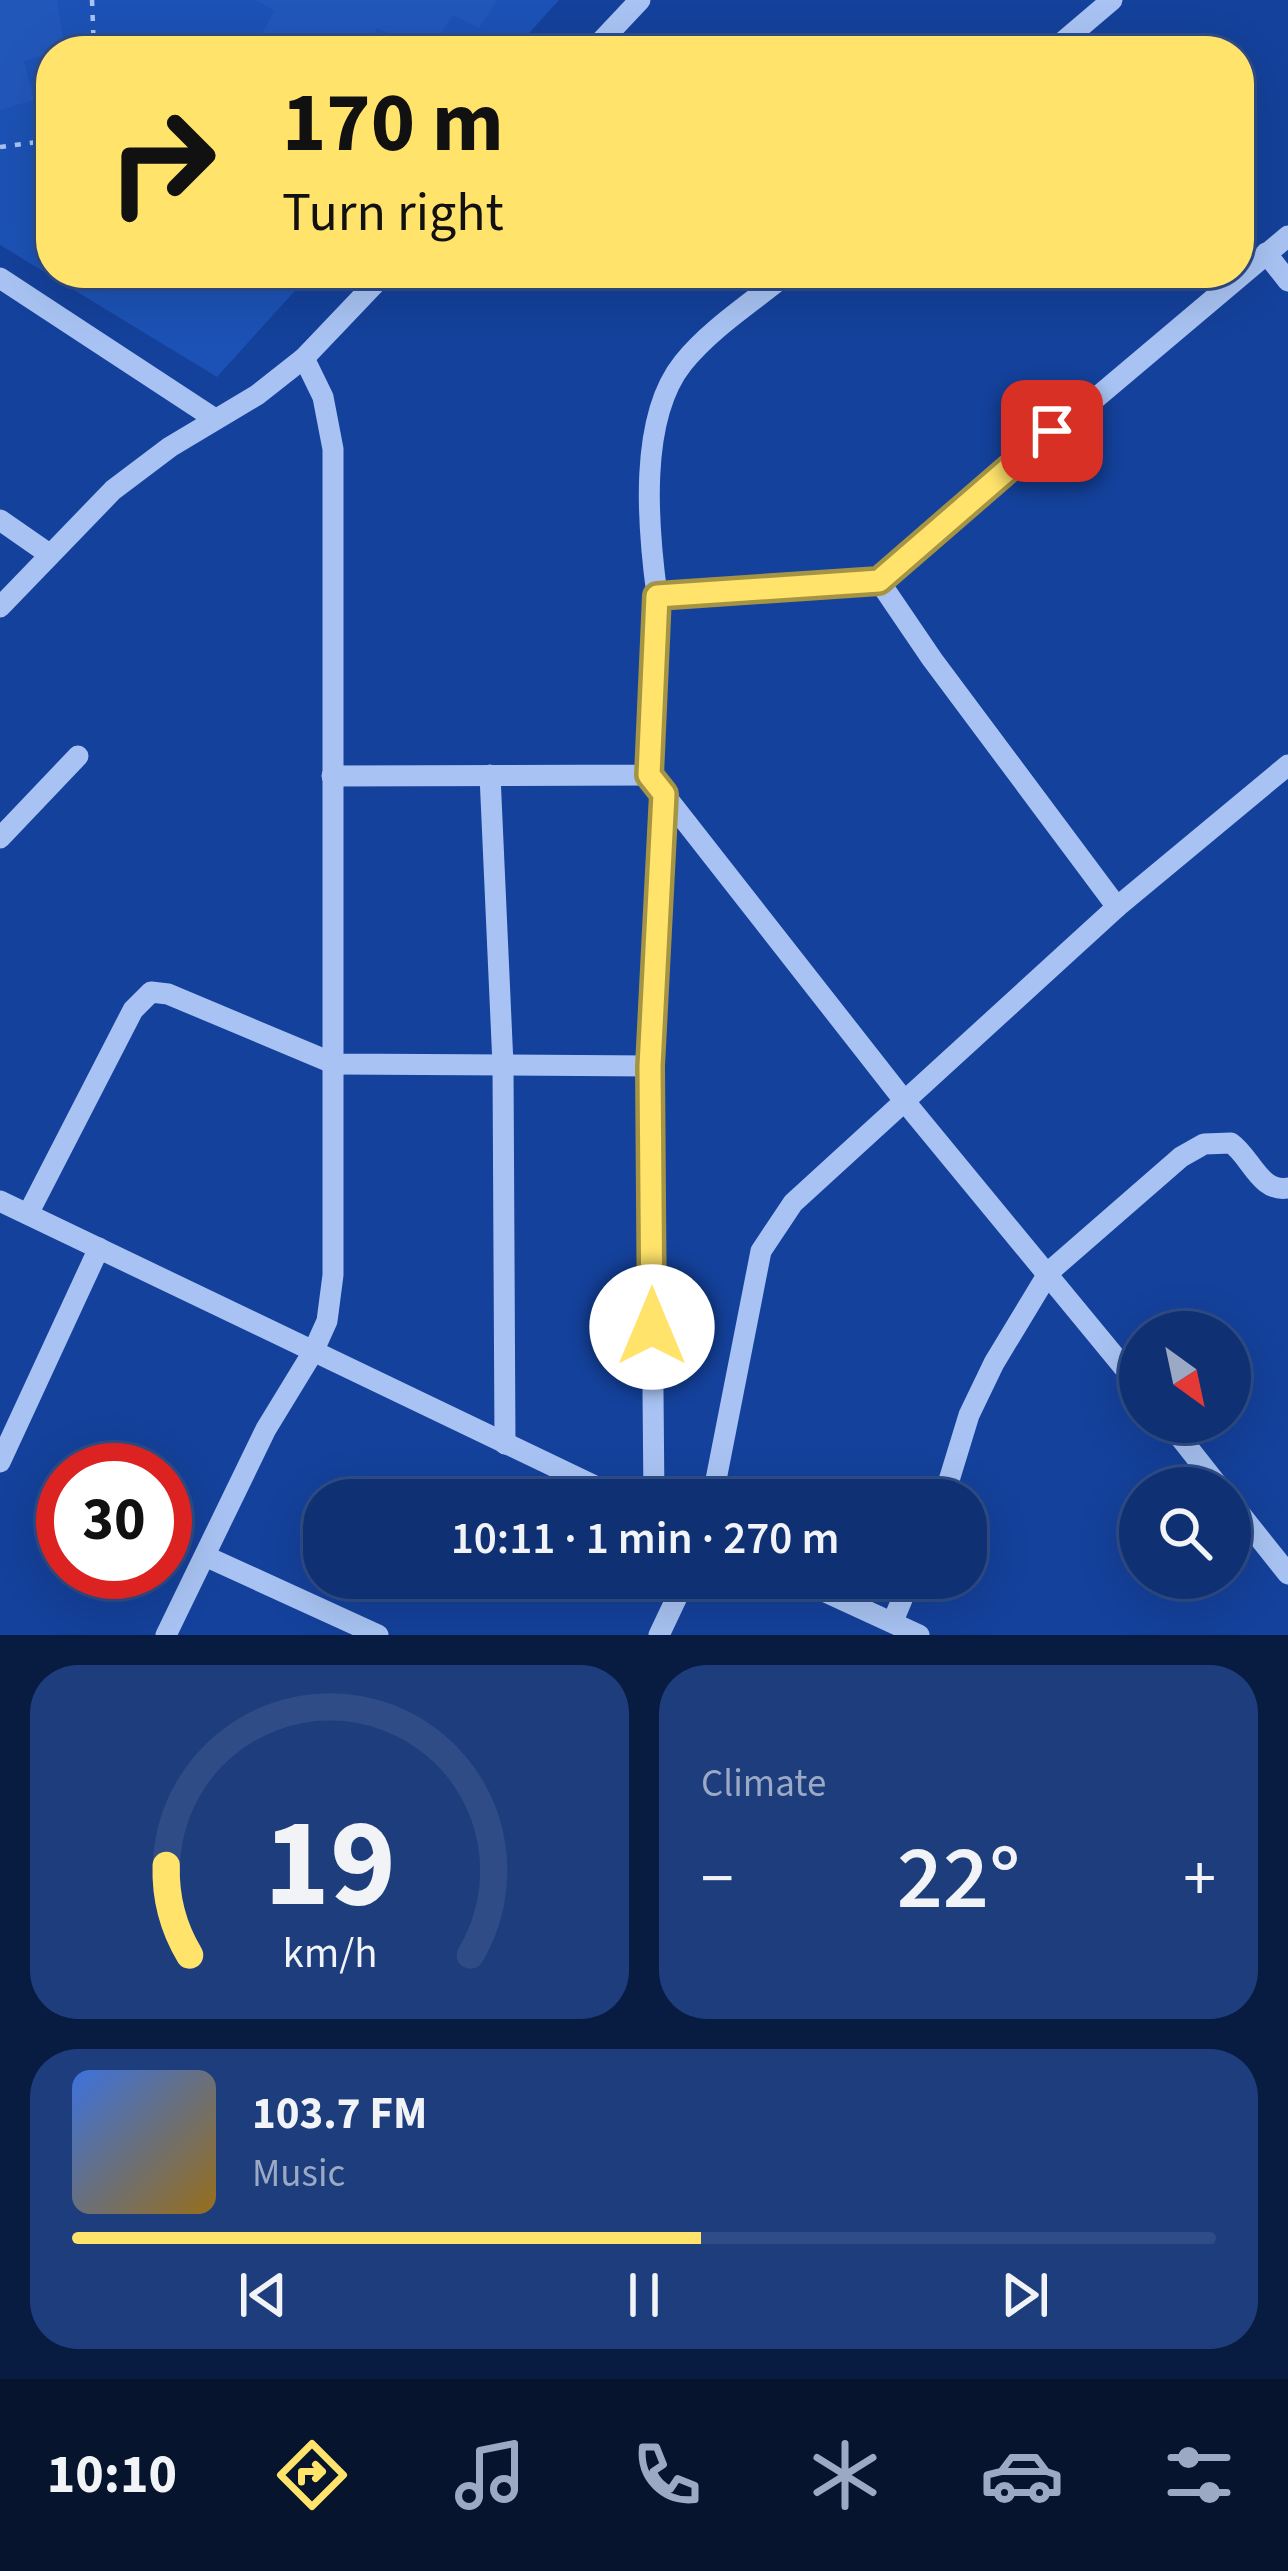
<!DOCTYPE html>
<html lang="en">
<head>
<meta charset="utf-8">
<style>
	:root { --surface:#0f3174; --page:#1d3d7c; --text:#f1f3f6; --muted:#9ba9c5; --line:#2f4c86; --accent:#ffe36a }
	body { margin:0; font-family:"Source Sans 3",sans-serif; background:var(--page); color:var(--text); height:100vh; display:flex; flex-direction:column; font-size:45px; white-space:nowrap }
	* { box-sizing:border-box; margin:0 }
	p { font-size:39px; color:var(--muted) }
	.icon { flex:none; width:66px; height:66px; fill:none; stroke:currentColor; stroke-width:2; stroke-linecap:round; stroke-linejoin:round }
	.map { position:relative; height:1635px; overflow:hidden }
	.drawer { display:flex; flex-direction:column; gap:30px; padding:30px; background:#081b40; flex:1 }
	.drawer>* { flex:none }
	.hud { position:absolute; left:36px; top:36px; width:1218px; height:252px; border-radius:48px; box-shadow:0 12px 48px #0002,0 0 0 3px var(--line); background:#ffe36a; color:#111; overflow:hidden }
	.needle { width:78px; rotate:147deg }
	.buttons { position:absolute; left:1119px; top:1311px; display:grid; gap:24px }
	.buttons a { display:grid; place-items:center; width:132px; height:132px; border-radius:50%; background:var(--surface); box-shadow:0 12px 48px #0002,0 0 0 3px var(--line); font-size:60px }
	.speed { position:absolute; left:36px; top:1443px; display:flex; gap:24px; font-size:60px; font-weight:700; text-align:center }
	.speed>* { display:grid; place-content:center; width:156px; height:156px; border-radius:50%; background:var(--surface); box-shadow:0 12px 48px #0002,0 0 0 3px var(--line); line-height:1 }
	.speed .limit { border:18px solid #d22; background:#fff; color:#111 }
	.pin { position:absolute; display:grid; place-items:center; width:102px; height:102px; color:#fff; margin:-51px; border-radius:24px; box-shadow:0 6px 18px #0006 }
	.me { position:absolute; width:132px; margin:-66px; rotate:0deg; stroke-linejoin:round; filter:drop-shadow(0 0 9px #0008) }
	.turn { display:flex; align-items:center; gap:42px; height:252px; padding:0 48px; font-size:54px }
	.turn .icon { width:156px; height:156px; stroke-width:2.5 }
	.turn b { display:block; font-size:84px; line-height:102px }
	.big { font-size:90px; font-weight:600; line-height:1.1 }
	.drawer .tile { flex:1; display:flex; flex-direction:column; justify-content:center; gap:18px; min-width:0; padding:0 42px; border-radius:48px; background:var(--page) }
	.drawer .dial { align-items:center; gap:0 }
	.dial svg { height:312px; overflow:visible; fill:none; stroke:var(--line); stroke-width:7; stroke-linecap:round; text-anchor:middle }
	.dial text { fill:var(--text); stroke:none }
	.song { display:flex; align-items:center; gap:36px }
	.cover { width:144px; height:144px; border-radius:18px; background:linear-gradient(135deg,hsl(220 70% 55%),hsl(40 70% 35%)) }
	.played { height:12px; border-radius:6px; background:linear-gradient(90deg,var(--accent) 55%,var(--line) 55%) }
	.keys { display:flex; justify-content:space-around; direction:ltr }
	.heat { display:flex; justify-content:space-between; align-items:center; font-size:66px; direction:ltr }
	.drawer .tiles { flex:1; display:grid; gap:30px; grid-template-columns:1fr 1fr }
	.tile:last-child { grid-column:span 2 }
	.trip { position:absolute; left:303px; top:1479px; width:684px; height:120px; border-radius:48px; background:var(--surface); box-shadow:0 12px 48px #0002,0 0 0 3px var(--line); font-weight:600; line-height:120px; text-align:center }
	.menu { display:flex; height:192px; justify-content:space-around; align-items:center; background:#06142e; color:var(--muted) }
	.menu .icon { width:84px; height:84px }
	.menu .on { color:var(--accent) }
	.menu b { font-size:54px; color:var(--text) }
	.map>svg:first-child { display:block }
	.green { fill:#1c52b5 }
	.building { fill:#2257ba }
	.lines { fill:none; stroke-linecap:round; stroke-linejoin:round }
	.path { stroke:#a8c3f3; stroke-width:4.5; stroke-dasharray:6 9; stroke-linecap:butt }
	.minor { stroke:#a8c3f3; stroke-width:21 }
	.route-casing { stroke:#a69445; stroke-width:30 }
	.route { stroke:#ffe36a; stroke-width:21 }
</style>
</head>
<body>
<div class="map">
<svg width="1288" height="1635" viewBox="0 0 1288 1635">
	<rect width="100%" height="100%" fill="#14419b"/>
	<path class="green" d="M0,0H559L513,51H51V273H311L217,377L0,245Z"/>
	<g class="building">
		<path d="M0,0H57L65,49L24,61L34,100L0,110Z"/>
		<path d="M256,0H497L479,28L453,15L430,51L377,28L364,51H253L274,11Z"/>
	</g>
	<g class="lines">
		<g class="path">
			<path d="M92,0L94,51"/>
			<path d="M0,147L45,141L43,173L51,192"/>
		</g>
		<g class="minor">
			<path d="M592,51L640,0"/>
			<path d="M1052,51L1112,0"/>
			<path d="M1288,236L879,581L932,659L1117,907L1288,765"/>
			<path d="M1266,253L1288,281"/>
			<path d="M788,273C754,301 711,328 683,363C638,419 648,528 657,595L879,581"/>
			<path d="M0,278L215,419"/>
			<path d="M0,520L49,554"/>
			<path d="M0,607L113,490L170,447L257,395L304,358L385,273"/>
			<path d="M490,775L503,1065L505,1444"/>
			<path d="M649,775L906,1103L1140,1387"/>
			<path d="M332,776L649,775L657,595"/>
			<path d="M0,838L78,756"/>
			<path d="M0,1201L624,1500"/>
			<path d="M28,1214L133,1010L151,992L168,994L335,1064L650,1066"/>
			<path d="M1168,1422L1220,1488"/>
			<path d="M0,1462L99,1248"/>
			<path d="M654,1500L650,1066L664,793"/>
			<path d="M712,1500L761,1251L793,1203L1117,907"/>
			<path d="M943,1500L969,1415L994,1363L1049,1272L1181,1157L1204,1144L1231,1143C1251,1157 1260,1193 1288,1188"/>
			<path d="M1230,1501L1288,1574"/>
			<path d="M205,1556L378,1635"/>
			<path d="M795,1578L919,1635"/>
			<path d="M893,1621L911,1578"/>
			<path d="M166,1635L266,1429L313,1352L327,1321L333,1275V449L323,397L304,358"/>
			<path d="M659,1635L686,1578"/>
		</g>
	</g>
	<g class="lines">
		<defs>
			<path id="route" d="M652,1327L650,1066L664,794L649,775L657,596L879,581L1052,431"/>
		</defs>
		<use href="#route" class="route-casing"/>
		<use href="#route" class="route"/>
	</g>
</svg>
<div class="buttons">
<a><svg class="needle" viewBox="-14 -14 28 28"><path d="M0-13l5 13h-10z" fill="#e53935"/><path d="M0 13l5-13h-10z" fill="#9ba9c5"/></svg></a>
<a><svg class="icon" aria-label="search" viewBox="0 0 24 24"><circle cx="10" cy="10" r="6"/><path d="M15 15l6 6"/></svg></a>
</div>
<div class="speed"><div class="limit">30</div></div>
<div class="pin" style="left:1052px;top:431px;background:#d93025"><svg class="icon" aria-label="arrive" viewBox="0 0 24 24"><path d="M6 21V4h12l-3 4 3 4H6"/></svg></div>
<svg class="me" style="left:652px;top:1327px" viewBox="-20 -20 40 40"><circle r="19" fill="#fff"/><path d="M0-13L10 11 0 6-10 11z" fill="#ffe36a"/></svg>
<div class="trip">10:11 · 1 min · 270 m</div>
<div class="hud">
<div class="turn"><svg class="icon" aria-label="right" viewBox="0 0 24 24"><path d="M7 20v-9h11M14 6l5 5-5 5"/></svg><div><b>170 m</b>Turn right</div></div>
</div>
</div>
<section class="drawer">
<div class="tiles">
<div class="tile dial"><svg viewBox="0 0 100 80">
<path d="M14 69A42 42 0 1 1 86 69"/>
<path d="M14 69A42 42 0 0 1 8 46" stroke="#ffe36a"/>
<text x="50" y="56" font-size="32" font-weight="700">19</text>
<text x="50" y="72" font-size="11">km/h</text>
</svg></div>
<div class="tile"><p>Climate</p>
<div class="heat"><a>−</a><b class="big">22°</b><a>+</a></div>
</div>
<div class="tile">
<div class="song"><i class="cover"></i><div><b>103.7 FM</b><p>Music</p></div></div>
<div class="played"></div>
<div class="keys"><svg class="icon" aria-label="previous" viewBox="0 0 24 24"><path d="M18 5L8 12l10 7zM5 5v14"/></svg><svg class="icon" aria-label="pause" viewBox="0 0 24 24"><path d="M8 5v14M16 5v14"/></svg><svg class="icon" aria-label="next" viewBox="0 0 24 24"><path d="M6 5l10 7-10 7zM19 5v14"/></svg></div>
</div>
</div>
</section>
<nav class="menu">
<b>10:10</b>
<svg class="icon on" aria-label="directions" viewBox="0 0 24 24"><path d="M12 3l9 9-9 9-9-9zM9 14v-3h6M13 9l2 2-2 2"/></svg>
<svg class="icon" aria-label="music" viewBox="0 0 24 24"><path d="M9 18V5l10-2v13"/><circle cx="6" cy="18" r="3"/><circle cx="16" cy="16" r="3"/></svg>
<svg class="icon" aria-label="phone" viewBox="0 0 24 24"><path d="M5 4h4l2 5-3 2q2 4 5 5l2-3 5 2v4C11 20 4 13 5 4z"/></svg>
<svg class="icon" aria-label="climate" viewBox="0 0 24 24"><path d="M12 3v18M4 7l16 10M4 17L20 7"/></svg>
<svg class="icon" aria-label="car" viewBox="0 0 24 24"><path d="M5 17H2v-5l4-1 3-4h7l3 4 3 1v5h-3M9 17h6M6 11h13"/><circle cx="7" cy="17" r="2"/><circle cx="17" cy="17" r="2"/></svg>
<svg class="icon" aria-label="filters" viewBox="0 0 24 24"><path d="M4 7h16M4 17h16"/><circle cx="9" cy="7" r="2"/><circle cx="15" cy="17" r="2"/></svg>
</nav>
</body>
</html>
